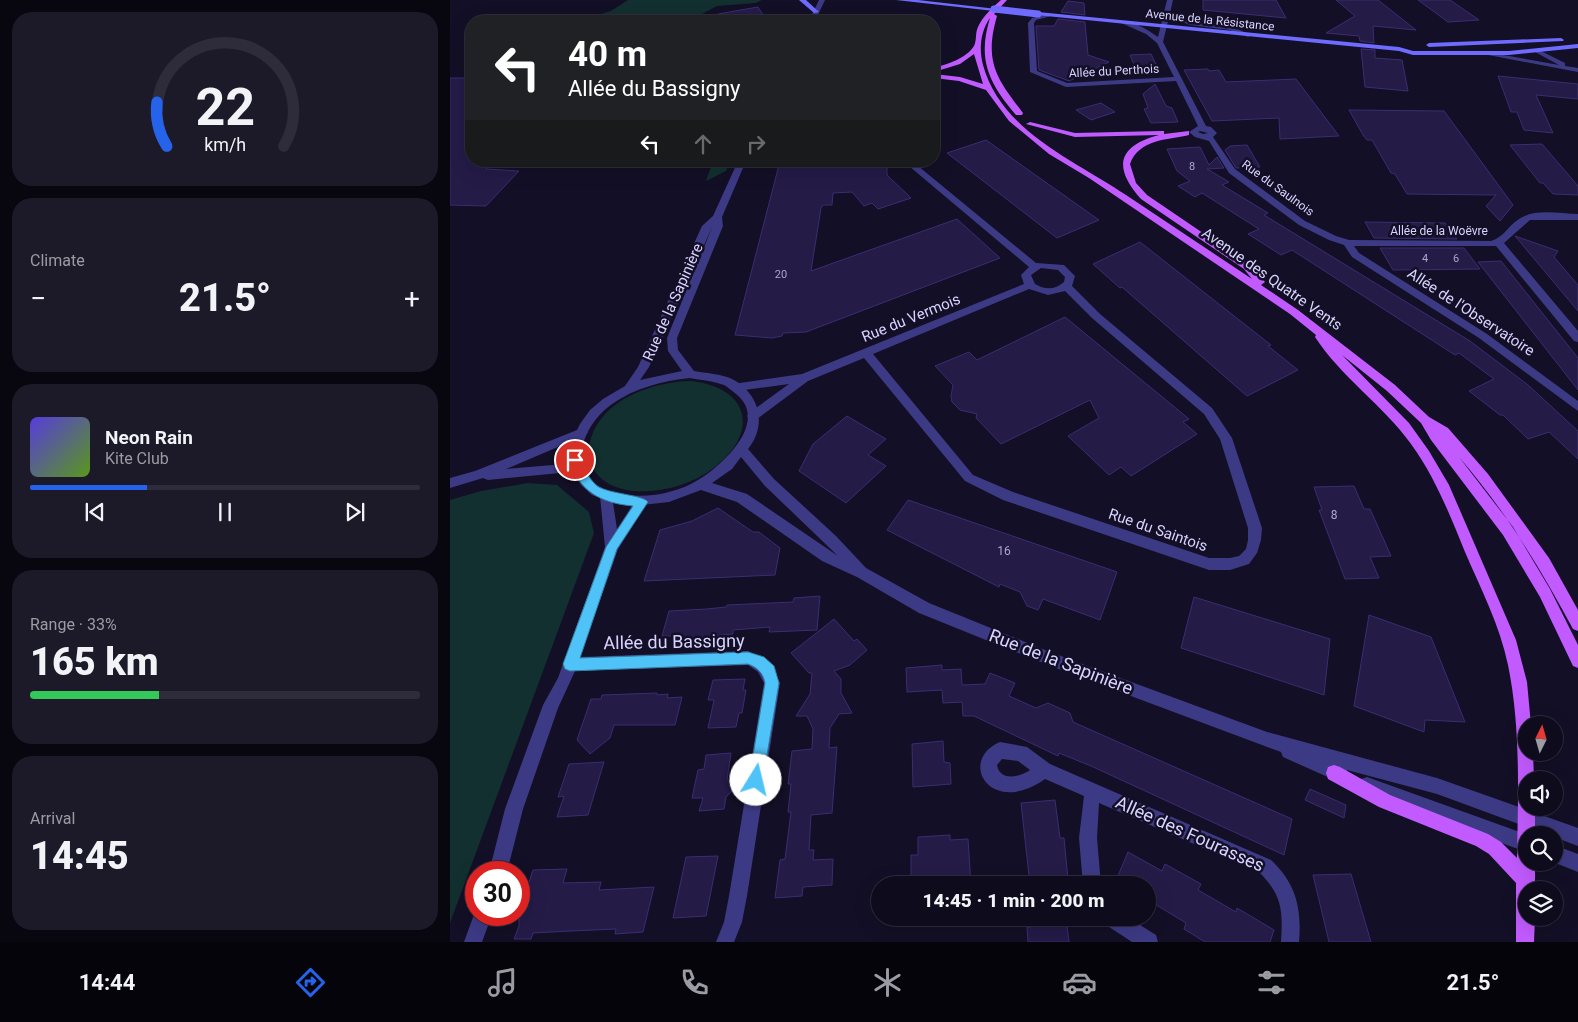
<!DOCTYPE html>
<html lang="en">
<head>
<meta charset="utf-8">
<style>
	:root { --surface:#0e0b1c; --page:#1c1929; --text:#f1f3f6; --muted:#9b9ba3; --line:#2e2b3b; --accent:#2563eb }
	body { margin:0; font-family:Roboto,sans-serif; background:var(--page); color:var(--text); height:100vh; display:flex; flex-direction:column; font-size:19px; white-space:nowrap }
	* { box-sizing:border-box; margin:0 }
	p { font-size:16px; color:var(--muted) }
	.icon { flex:none; width:28px; height:28px; fill:none; stroke:currentColor; stroke-width:2; stroke-linecap:round; stroke-linejoin:round }
	.map { position:relative; flex:1; overflow:hidden }
	.details { display:flex; flex-direction:column; gap:12px; padding:12px; background:#08060f; width:450px }
	.details>* { flex:none }
	.guide { position:absolute; left:15px; top:15px; width:475px; height:152px; border-radius:20px; box-shadow:0 5px 20px #0002,0 0 0 1px var(--line); background:#202124; color:#fff; overflow:hidden }
	.needle { width:32px; rotate:5deg }
	.controls { position:absolute; left:1068px; top:716px; display:grid; gap:10px }
	.controls a { display:grid; place-items:center; width:45px; height:45px; border-radius:50%; background:var(--surface); box-shadow:0 5px 20px #0002,0 0 0 1px var(--line); font-size:25px }
	.speed { position:absolute; left:15px; top:861px; display:flex; gap:10px; font-size:25px; font-weight:700; text-align:center }
	.speed>* { display:grid; place-content:center; width:65px; height:65px; border-radius:50%; background:var(--surface); box-shadow:0 5px 20px #0002,0 0 0 1px var(--line); line-height:1 }
	.speed .limit { border:8px solid #d22; background:#fff; color:#111 }
	.pin { position:absolute; display:grid; place-items:center; width:42px; height:42px; color:#fff; margin:-21px; border:2px solid #fff; border-radius:50%; box-shadow:0 1px 5px #0007 }
	.me { position:absolute; width:55px; margin:-28px; rotate:9deg; stroke-linejoin:round; filter:drop-shadow(0 0 4px #0008) }
	.turn { display:flex; align-items:center; gap:18px; height:105px; padding:0 20px; font-size:22px }
	.turn .icon { width:65px; height:65px; stroke-width:2.5 }
	.turn b { display:block; font-size:35px; line-height:42px }
	.lanes { display:flex; align-items:center; height:48px; padding:0 20px; background:#0003; justify-content:center; gap:25px; direction:ltr }
	.lanes .off { opacity:.35 }
	.big { font-size:38px; font-weight:800; line-height:1.1 }
	.details .card { flex:1; display:flex; flex-direction:column; justify-content:center; gap:8px; min-width:0; padding:0 18px; border-radius:20px; background:var(--page) }
	.details .dial { align-items:center; gap:0 }
	.dial svg { height:130px; overflow:visible; fill:none; stroke:var(--line); stroke-width:7; stroke-linecap:round; text-anchor:middle }
	.dial text { fill:var(--text); stroke:none }
	.song { display:flex; align-items:center; gap:15px }
	.cover { width:60px; height:60px; border-radius:8px; background:linear-gradient(135deg,hsl(250 70% 55%),hsl(90 70% 35%)) }
	.played { height:5px; border-radius:2px; background:linear-gradient(90deg,var(--accent) 30%,var(--line) 30%) }
	.keys { display:flex; justify-content:space-around; direction:ltr }
	.heat { display:flex; justify-content:space-between; align-items:center; font-size:28px; direction:ltr }
	.charge { height:8px; border-radius:4px; background:linear-gradient(90deg,#34c759 33%,var(--line) 0) }
	.trip { position:absolute; left:421px; top:876px; width:285px; height:50px; border-radius:25px; background:var(--surface); box-shadow:0 5px 20px #0002,0 0 0 1px var(--line); font-weight:800; line-height:50px; text-align:center }
	.menu { display:flex; height:80px; justify-content:space-around; align-items:center; background:#06040b; color:var(--muted) }
	.menu .icon { width:35px; height:35px }
	.menu .on { color:var(--accent) }
	.menu b { font-size:22px; color:var(--text) }
	main { display:flex; flex:1; min-height:0 }
	.map>svg:first-child { display:block }
	.green { fill:#12302f }
	.building { fill:#241b47; stroke:#3b2d73 }
	.lines { fill:none; stroke-linecap:round; stroke-linejoin:round }
	.minor { fill:#3d3a85; fill-rule:evenodd }
	.tertiary { fill:#3d3a85; fill-rule:evenodd }
	.secondary { fill:#6f6bff; fill-rule:evenodd }
	.primary { fill:#c25bff; fill-rule:evenodd }
	.secondary-bridge { stroke:#6f6bff; stroke-width:7 }
	.route { fill:#4fc3f7; stroke:#337fa1 }
	.labels { text-anchor:middle; stroke-width:5; stroke-linejoin:round; paint-order:stroke }
	.far-number-label { font-size:11px; fill:#aca6d1 }
	.far-street-label { font-size:12px; fill:#d9d4ff; stroke:#130f26 }
	.number-label { font-size:12px; fill:#aca6d1 }
	.street-label { font-size:15px; fill:#d9d4ff; stroke:#130f26 }
	.near-street-label { font-size:18px; fill:#d9d4ff; stroke:#130f26 }
</style>
</head>
<body>
<main>
<section class="details">
<div class="card dial"><svg viewBox="0 0 100 80">
<path d="M14 69A42 42 0 1 1 86 69"/>
<path d="M14 69A42 42 0 0 1 8 42" stroke="#2563eb"/>
<text x="50" y="56" font-size="32" font-weight="700">22</text>
<text x="50" y="72" font-size="11">km/h</text>
</svg></div>
<div class="card"><p>Climate</p>
<div class="heat"><a>−</a><b class="big">21.5°</b><a>+</a></div>
</div>
<div class="card">
<div class="song"><i class="cover"></i><div><b>Neon Rain</b><p>Kite Club</p></div></div>
<div class="played"></div>
<div class="keys"><svg class="icon" aria-label="previous" viewBox="0 0 24 24"><path d="M18 5L8 12l10 7zM5 5v14"/></svg><svg class="icon" aria-label="pause" viewBox="0 0 24 24"><path d="M8 5v14M16 5v14"/></svg><svg class="icon" aria-label="next" viewBox="0 0 24 24"><path d="M6 5l10 7-10 7zM19 5v14"/></svg></div>
</div>
<div class="card"><p>Range · 33%</p><b class="big">165 km</b><div class="charge"></div></div>
<div class="card"><p>Arrival</p><b class="big">14:45</b></div>
</section>
<div class="map">
<svg width="1128" height="942" viewBox="0 0 1128 942">
	<rect width="100%" height="100%" fill="#130f26"/>
	<g class="green">
		<path d="M178,0H312L306,3L267,6L252,14L214,21H128L161,11Z"/>
		<path d="M263,161H280L276,171L256,181Z"/>
		<path d="M241,381C298,387 311,431 265,467C242,485 211,493 183,491C166,489 150,482 142,467C137,458 138,447 141,438C154,398 203,382 241,381Z"/>
		<path d="M78,483L107,485L139,512L144,533L0,923V500L31,491Z"/>
	</g>
	<g class="building">
		<path d="M753,0H826L836,18L753,10Z"/>
		<path d="M886,0H928L966,30L923,26L924,43L910,41L909,36L876,33L905,16Z"/>
		<path d="M968,0H1000L1029,20L998,22Z"/>
		<path d="M618,1L634,3L635,15L611,12Z"/>
		<path d="M308,7L317,21H269L268,14Z"/>
		<path d="M608,19L635,22L638,55L659,62L619,81L589,70L586,26H604Z"/>
		<path d="M911,49L925,50V58L952,60L958,91L915,87Z"/>
		<path d="M701,54L709,71L687,72L680,55Z"/>
		<path d="M758,69L759,71L769,70L776,82L846,79L889,136L830,139L829,118L762,121L734,70Z"/>
		<path d="M1048,76L1128,84V99L1086,95L1103,133L1074,130L1067,112H1061Z"/>
		<path d="M0,78H21V161H44L36,169L69,171L36,206L0,205Z"/>
		<path d="M705,84L716,106L722,108L728,122L701,123L694,109L698,108L693,94Z"/>
		<path d="M651,103L665,112L641,120L626,110Z"/>
		<path d="M899,110L994,111L1063,205L1050,221L1036,206L1046,195L957,194L945,174L941,173L922,140H917L913,135Z"/>
		<path d="M536,140L649,220L607,238L497,153Z"/>
		<path d="M1092,144L1128,186V195L1103,194L1093,183H1090L1060,145Z"/>
		<path d="M797,145L810,167L786,168L775,150L780,146Z"/>
		<path d="M750,147L759,165L767,157L774,168L757,169L779,182L772,185L818,213L814,215L1020,341L1078,385L1128,431V459L1099,432L1078,439L1053,415H1050L1019,391L1044,379L1009,353L1005,355L842,250L831,255L798,234L809,229L752,193L745,197L728,186L740,181L727,171L717,149Z"/>
		<path d="M330,161H437V175L461,198L428,209L422,203L414,206L402,192L383,193L382,205H373L371,208L361,271L507,219L550,258L356,332L333,333L332,336L322,338L285,335Z"/>
		<path d="M915,222L995,223L1007,239L924,238Z"/>
		<path d="M1065,236L1108,251L1104,257L1128,285V311Z"/>
		<path d="M690,242L821,345L818,346L848,370L797,396L672,287L670,288L643,264Z"/>
		<path d="M930,248H1014L1030,269L943,270Z"/>
		<path d="M1051,261L1128,358V390L1028,262Z"/>
		<path d="M615,317L739,419L733,422L747,434L681,476L671,467L659,475L618,436L649,418L640,400L551,444L526,418L527,414L510,410L502,402L501,396L503,385L485,366L519,352L527,360Z"/>
		<path d="M397,416L436,439L418,455L436,466L396,503L349,471L363,444Z"/>
		<path d="M904,486L914,509H920L941,556L920,557L929,578L895,579L869,510H872L864,487Z"/>
		<path d="M458,500L667,572L650,620L593,599L588,610L577,606L570,592L550,584L549,587L437,530Z"/>
		<path d="M268,508L303,532H309L330,548L325,575L194,581L210,530L242,521Z"/>
		<path d="M370,596L367,630L319,632L320,627L283,630V634L251,637L224,639L225,636H212L219,611L257,609L276,607L277,605L343,602L344,598Z"/>
		<path d="M744,597L880,639L874,695L731,648Z"/>
		<path d="M919,615L981,637L1015,722L975,720L974,732L904,706Z"/>
		<path d="M384,619L404,641L407,639L417,650L400,665L384,671L391,679V693L402,713L389,714L380,728L379,748L387,747L382,813L361,815L359,850H364L363,860L383,859L382,885L353,887L352,896L325,898L330,860L335,859L341,812H338L341,784H338L342,751L362,749L363,729L357,716H346L360,694L362,673H359L341,653Z"/>
		<path d="M492,665V670L511,669L512,685L535,684L540,673L565,683L559,696L586,708L598,703L620,713L623,722L842,819L834,855L641,766L609,753L608,756L524,716H513L512,702L493,703L492,690L457,692L456,668Z"/>
		<path d="M295,679L293,690H296L292,713H289L286,727L258,728L264,700H258L263,680Z"/>
		<path d="M207,693V695L218,694L217,698L232,697L225,725H164L160,738L140,754L127,740L141,699H151L152,695Z"/>
		<path d="M493,741L494,762L500,763L501,784L463,787L462,744Z"/>
		<path d="M281,753L277,780L285,788L276,797L274,809L249,811L253,798H242L248,770L254,769L256,755Z"/>
		<path d="M154,762L138,815L107,817L114,796L108,797L119,764Z"/>
		<path d="M860,789L896,805L894,818L855,800Z"/>
		<path d="M605,800L610,838H614L618,880H616V885H580L571,803Z"/>
		<path d="M500,835V840L518,839L521,885H461V855H468V837Z"/>
		<path d="M678,852L712,871L715,864L751,884L748,890L786,912L787,908L824,930L820,942H755L734,929L736,923L698,900V885H664Z"/>
		<path d="M268,856L256,916L223,918L236,857Z"/>
		<path d="M117,869L113,883L151,882L149,890L204,887L193,932L165,934L166,929L121,931L83,933L81,939H64L69,926V912L83,870Z"/>
		<path d="M901,874L921,942H879L863,875Z"/>
		<path d="M580,918H616L619,942H578L577,927H581Z"/>
	</g>
	<g class="lines">
		<g class="minor">
			<path d="M717,0H723L720,13L741,21L783,27L801,35L798,37L780,30L740,25L719,17L713,42L756,126L761,127L767,133L763,137L785,169L855,221L886,236L899,240L1041,241C1054,237 1058,226 1069,219C1085,208 1110,214 1128,214V220H1080L1054,243L1128,331V342L1124,341L1046,246H904L909,253L1037,334L1128,401V411L1029,338L902,257L894,245L879,240L849,225L779,173L759,141L745,137L739,132L748,126L726,81L616,87L580,72L578,23L582,18L599,13L601,16L586,20L584,23L587,71L617,83L724,77L707,43L696,34L669,22C678,17 700,31 708,37ZM750,131L758,133L753,134L748,132Z"/>
			<path d="M453,161H462L586,263L614,265L625,276L622,286L650,314L762,408L782,438L812,528L811,540L807,553L799,564L780,570H759L553,500L515,481L414,358L358,381L307,419H299L297,416L299,413L339,384L287,391L281,387L283,384L352,374L574,284L571,275L579,267ZM591,268L608,270L615,277L614,282C605,290 595,290 585,284L581,275ZM579,289L598,295L615,291L642,318L754,414L770,439L798,528V540L796,549L789,556L780,558H759L563,492L523,475L423,354Z"/>
			<path d="M132,428L136,429L138,432L136,435L56,469L127,463L131,465L133,468L131,471L38,480L33,478L0,488V478L25,471Z"/>
			<path d="M156,491L161,492L162,496L167,529L187,498H197L198,502L168,549L130,657L298,651L319,662L330,683L297,896L292,922L284,942H266L274,922L279,896L314,683L308,672L298,665L125,671L108,708L73,809L57,872H39L55,809L93,705L108,678L155,547L150,496L151,492Z"/>
			<path d="M550,742L577,747L600,764L821,860C846,883 852,909 849,942H831C833,910 832,895 809,872L649,803L647,838L651,885H633L629,838L634,796L595,779C540,818 507,760 550,742ZM552,759L568,761L580,770C570,777 550,782 547,765Z"/>
			<path d="M26,909V915H42L32,942H14Z"/>
			<path d="M654,918H679L706,935L708,942H682L656,925Z"/>
		</g>
		<g class="tertiary">
			<path d="M369,0H375L365,21H359Z"/>
			<path d="M1087,49L1115,63V66L1128,68V72L1033,54L1036,52L1109,65L1085,52L1084,51Z"/>
			<path d="M288,161H296L272,217L273,226L227,338L228,350L244,371C255,373 272,374 282,379C309,393 318,424 298,449L324,479L386,536L416,568L479,603L600,652L817,732L987,778L1128,828V846L1104,837V835H1098L987,794L897,770L899,775L897,781L891,783L833,757L831,752L598,665L469,613L407,577L372,561L287,502L251,490L219,502L183,506L161,502L142,495L131,485L121,468L119,456L121,443L130,424L140,410L153,399L175,386L188,367L252,226L263,216ZM263,225L217,338L218,351L232,371L190,380L199,367ZM240,378C251,380 263,381 274,385C278,387 282,391 286,394C320,421 273,465 248,480C229,492 201,498 178,495C119,490 120,435 162,404C185,388 212,381 240,378ZM291,457L315,486L388,556L297,494L262,483L282,469Z"/>
			<path d="M917,777L1078,835H1076V852L911,791L909,785L911,779Z"/>
			<path d="M1104,845L1128,854V872L1103,862Z"/>
		</g>
		<g class="secondary">
			<path d="M349,0H356L369,12L364,13Z"/>
			<path d="M446,0H468L547,9L544,11Z"/>
			<path d="M588,12L949,47L963,51H1059L1128,44V48L1059,55H963L949,51L586,15Z"/>
			<path d="M1111,38L1114,40L1113,41L979,47L976,45L979,43Z"/>
		</g>
		<path class="primary" d="M551,0H557L544,14L547,16C534,61 546,78 573,113L572,115H566C539,83 527,60 540,18C530,32 529,50 533,65C551,131 624,160 676,195C718,223 760,251 802,279L794,269L691,199C663,168 667,146 709,135L625,137L576,124L580,122L625,133L711,131H714V134L739,131V135C717,140 689,139 680,164L686,183L697,195L800,265L815,282L811,285L848,310L945,385L979,417L998,428L1038,474L1099,558L1128,610V631L1123,629C1090,568 1055,510 1009,457L1063,527L1100,589L1128,645V668L1123,666L1090,597L1053,535L981,440L971,423L937,391L892,355L959,423L979,451L999,485L1066,640L1077,682L1081,725H1076V752H1083L1084,780H1076V808H1085V835H1076V862H1085V890H1076V918H1085L1084,942H1066V883L1039,854L1026,846L929,807L878,779L876,773L878,767L884,765L890,767L940,795L1038,834L1051,842L1067,858C1068,796 1071,728 1058,665C1050,626 1031,589 1015,552C1000,515 985,477 961,444C933,405 891,377 865,337L866,335L840,314L639,178L599,154L559,121L536,90L509,81L484,78V74L510,77L533,84L524,54L510,64L484,72V68C497,64 516,59 524,46C527,40 525,33 528,27C533,16 542,8 551,0Z"/>
		<path class="secondary-bridge" d="M544,9L588,14"/>
	</g>
	<path class="route" d="M125,455L129,456C135,468 137,477 147,486C159,494 194,495 198,502L167,549L130,658L298,652L314,657L324,666L329,683L312,785L306,787L301,785L299,780L315,683C313,673 308,668 298,664L120,671L115,669L113,664L156,547L183,506C150,503 129,491 119,460Z"/>
	<g class="labels">
		<g class="far-number-label">
			<text x="742" y="170">8</text>
			<text x="975" y="262">4</text>
			<text x="1006" y="262">6</text>
			<text x="331" y="278">20</text>
		</g>
		<g class="far-street-label">
			<text transform="translate(760 20) rotate(6)" y="4">Avenue de la Résistance</text>
			<text transform="translate(664 71) rotate(-3)" y="4">Allée du Perthois</text>
			<text transform="translate(828 188) rotate(36)" y="4">Rue du Saulnois</text>
			<text x="989" y="235">Allée de la Woëvre</text>
		</g>
		<g class="number-label">
			<text x="884" y="519">8</text>
			<text x="554" y="555">16</text>
		</g>
		<g class="street-label">
			<text transform="translate(822 279) rotate(35)" y="5">Avenue des Quatre Vents</text>
			<text transform="translate(223 302) rotate(-66)" y="5">Rue de la Sapinière</text>
			<text transform="translate(1021 312) rotate(33)" y="5">Allée de l'Observatoire</text>
			<text transform="translate(461 318) rotate(-22)" y="5">Rue du Vermois</text>
			<text transform="translate(708 530) rotate(19)" y="5">Rue du Saintois</text>
		</g>
		<g class="near-street-label">
			<text transform="translate(224 642) rotate(-1)" y="6">Allée du Bassigny</text>
			<text transform="translate(611 662) rotate(21)" y="6">Rue de la Sapinière</text>
			<text transform="translate(740 834) rotate(24)" y="6">Allée des Fourasses</text>
		</g>
	</g>
</svg>
<div class="controls">
<a><svg class="needle" viewBox="-14 -14 28 28"><path d="M0-13l5 13h-10z" fill="#e53935"/><path d="M0 13l5-13h-10z" fill="#9b9ba3"/></svg></a>
<a><svg class="icon" aria-label="sound" viewBox="0 0 24 24"><path d="M4 9h4l5-4v14l-5-4H4zM17 9q2 3 0 6"/></svg></a>
<a><svg class="icon" aria-label="search" viewBox="0 0 24 24"><circle cx="10" cy="10" r="6"/><path d="M15 15l6 6"/></svg></a>
<a><svg class="icon" aria-label="layers" viewBox="0 0 24 24"><path d="M12 4l9 5-9 5-9-5zM3 14l9 5 9-5"/></svg></a>
</div>
<div class="speed"><div class="limit">30</div></div>
<div class="pin" style="left:125px;top:460px;background:#d93025"><svg class="icon" aria-label="arrive" viewBox="0 0 24 24"><path d="M6 21V4h12l-3 4 3 4H6"/></svg></div>
<svg class="me" style="left:306px;top:780px" viewBox="-20 -20 40 40"><circle r="19" fill="#fff"/><path d="M0-13L10 11 0 6-10 11z" fill="#4fc3f7"/></svg>
<div class="trip">14:45 · 1 min · 200 m</div>
<div class="guide">
<div class="turn"><svg class="icon" aria-label="left" viewBox="0 0 24 24"><path d="M17 20v-9H6M10 6l-5 5 5 5"/></svg><div><b>40 m</b>Allée du Bassigny</div></div>
<div class="lanes"><svg class="icon" aria-label="left" viewBox="0 0 24 24"><path d="M17 20v-9H6M10 6l-5 5 5 5"/></svg><svg class="icon off" aria-label="ahead" viewBox="0 0 24 24"><path d="M12 20V5M6 11l6-6 6 6"/></svg><svg class="icon off" aria-label="right" viewBox="0 0 24 24"><path d="M7 20v-9h11M14 6l5 5-5 5"/></svg></div>
</div>
</div>
</main>
<nav class="menu">
<b>14:44</b>
<svg class="icon on" aria-label="directions" viewBox="0 0 24 24"><path d="M12 3l9 9-9 9-9-9zM9 14v-3h6M13 9l2 2-2 2"/></svg>
<svg class="icon" aria-label="music" viewBox="0 0 24 24"><path d="M9 18V5l10-2v13"/><circle cx="6" cy="18" r="3"/><circle cx="16" cy="16" r="3"/></svg>
<svg class="icon" aria-label="phone" viewBox="0 0 24 24"><path d="M5 4h4l2 5-3 2q2 4 5 5l2-3 5 2v4C11 20 4 13 5 4z"/></svg>
<svg class="icon" aria-label="climate" viewBox="0 0 24 24"><path d="M12 3v18M4 7l16 10M4 17L20 7"/></svg>
<svg class="icon" aria-label="car" viewBox="0 0 24 24"><path d="M5 17H2v-5l4-1 3-4h7l3 4 3 1v5h-3M9 17h6M6 11h13"/><circle cx="7" cy="17" r="2"/><circle cx="17" cy="17" r="2"/></svg>
<svg class="icon" aria-label="filters" viewBox="0 0 24 24"><path d="M4 7h16M4 17h16"/><circle cx="9" cy="7" r="2"/><circle cx="15" cy="17" r="2"/></svg>
<b>21.5°</b>
</nav>
</body>
</html>
